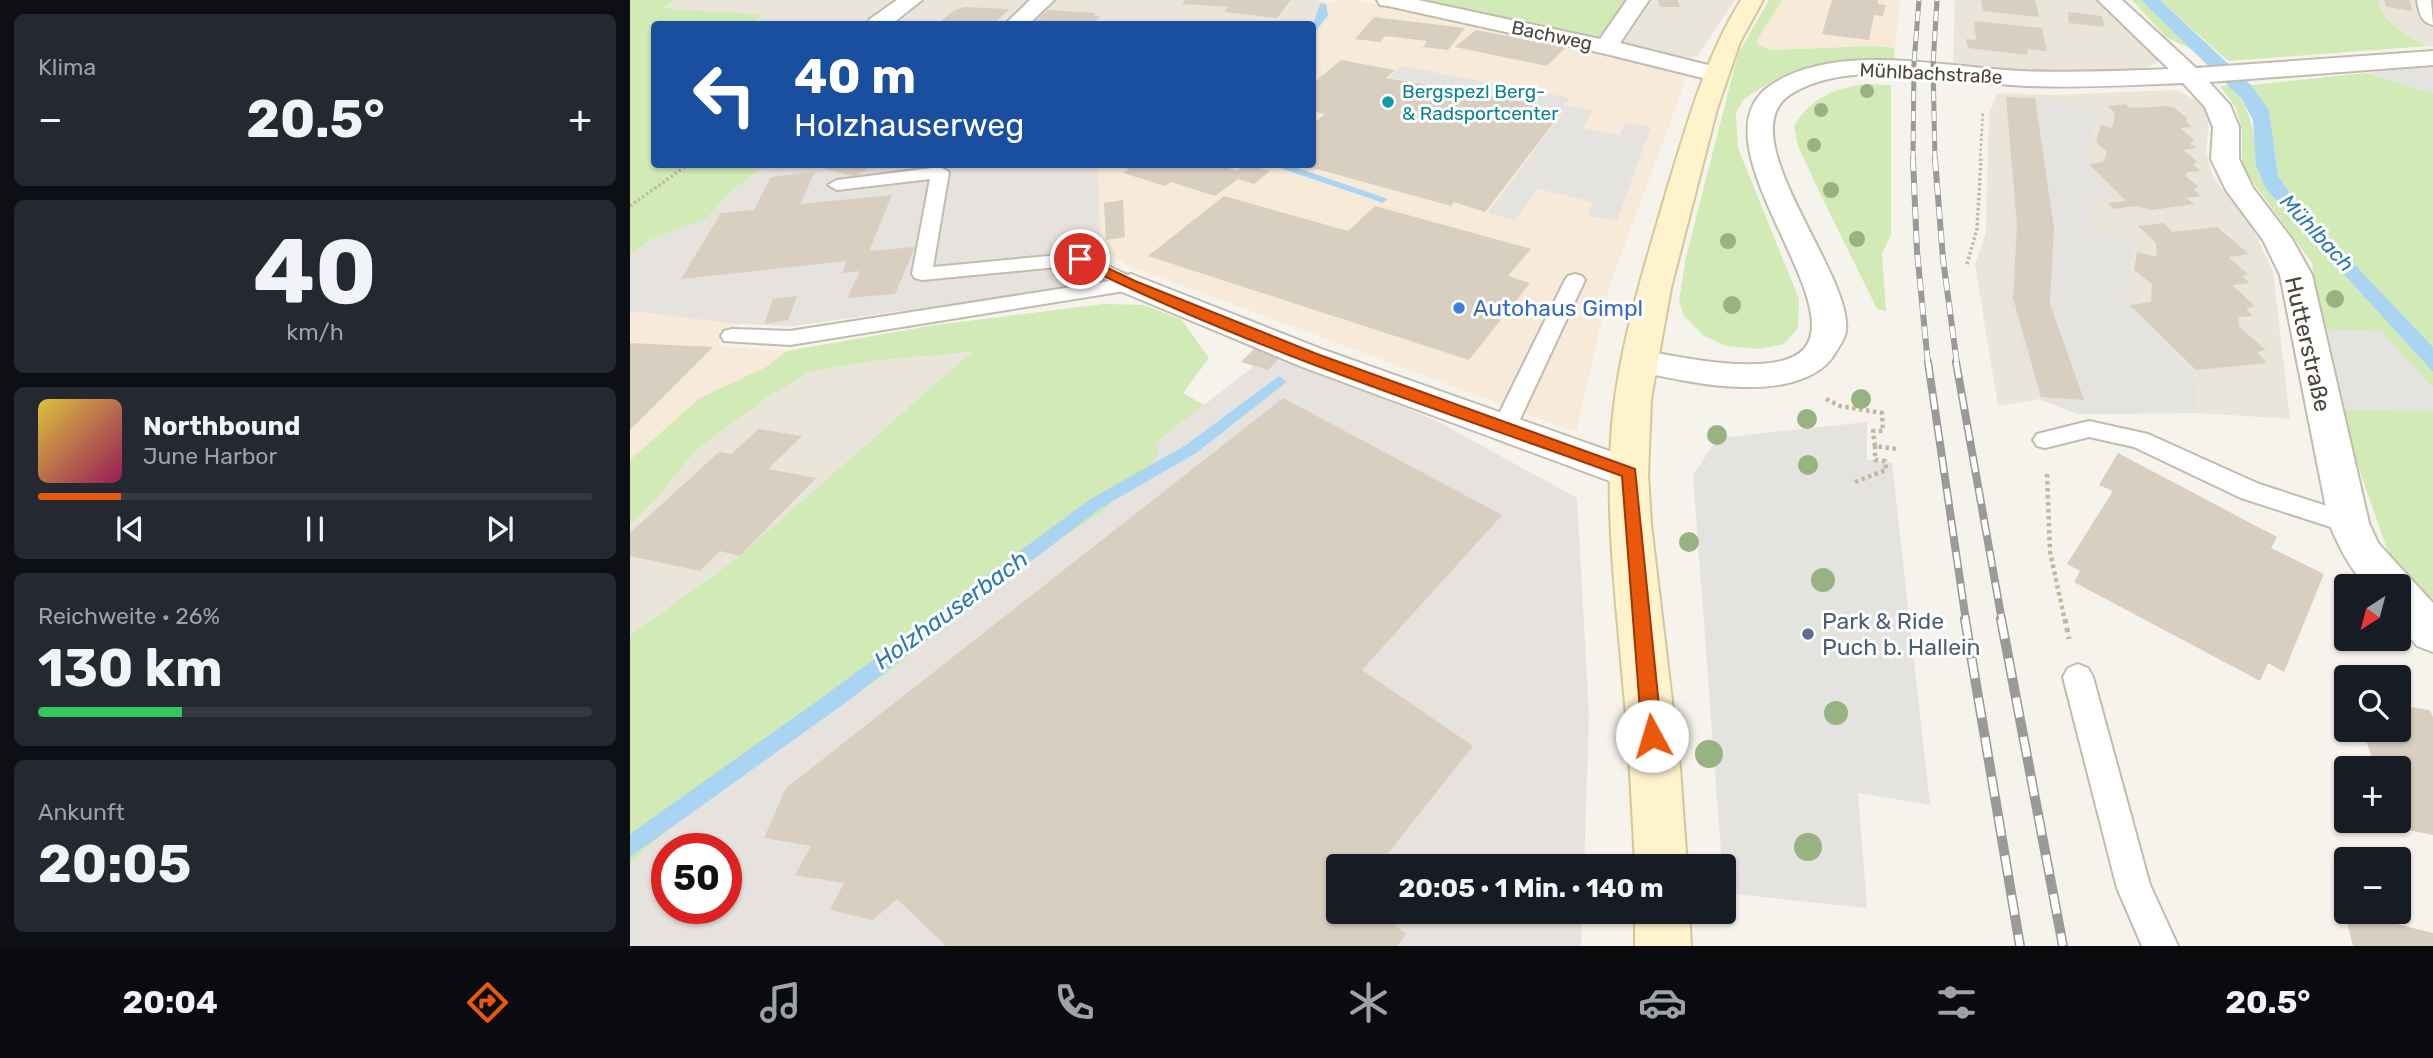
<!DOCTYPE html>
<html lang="de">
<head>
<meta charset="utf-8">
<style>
	:root { --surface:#171b24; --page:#242831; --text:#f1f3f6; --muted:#9ea1a6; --line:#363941; --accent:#ea580c }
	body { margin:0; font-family:Rubik,sans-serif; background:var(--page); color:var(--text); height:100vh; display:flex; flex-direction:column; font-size:26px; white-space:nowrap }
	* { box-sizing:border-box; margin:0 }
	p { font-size:23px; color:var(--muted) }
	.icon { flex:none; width:38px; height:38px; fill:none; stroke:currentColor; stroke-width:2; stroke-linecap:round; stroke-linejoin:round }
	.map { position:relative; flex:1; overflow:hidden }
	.sheet { display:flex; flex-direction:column; gap:14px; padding:14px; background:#0d0f14; width:630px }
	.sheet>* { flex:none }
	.guide { position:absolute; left:21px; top:21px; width:665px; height:147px; border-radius:7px; box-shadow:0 2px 5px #0004; background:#1a4fa0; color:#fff; overflow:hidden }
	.needle { width:46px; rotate:216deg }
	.controls { position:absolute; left:1704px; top:574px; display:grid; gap:14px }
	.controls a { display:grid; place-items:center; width:77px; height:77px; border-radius:7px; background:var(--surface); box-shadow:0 2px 5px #0004; font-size:35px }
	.speed { position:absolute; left:21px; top:833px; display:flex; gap:14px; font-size:35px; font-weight:700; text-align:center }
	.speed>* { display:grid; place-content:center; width:91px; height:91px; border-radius:50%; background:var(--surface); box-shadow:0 2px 5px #0004; line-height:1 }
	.speed .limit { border:10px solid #d22; background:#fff; color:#111 }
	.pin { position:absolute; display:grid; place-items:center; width:60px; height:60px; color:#fff; margin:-30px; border:4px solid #fff; border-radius:50%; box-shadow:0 2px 7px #0007 }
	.me { position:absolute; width:77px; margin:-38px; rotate:354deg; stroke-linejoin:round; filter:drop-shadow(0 0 5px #0008) }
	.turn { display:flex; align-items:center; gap:24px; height:147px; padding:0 28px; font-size:32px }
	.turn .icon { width:91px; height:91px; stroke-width:2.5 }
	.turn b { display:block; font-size:49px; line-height:60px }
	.big { font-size:52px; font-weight:700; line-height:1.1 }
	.sheet .widget { flex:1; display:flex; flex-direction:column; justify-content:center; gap:10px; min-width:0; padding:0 24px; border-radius:10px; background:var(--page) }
	.sheet .dial { align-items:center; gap:0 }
	.dial b { font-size:91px; line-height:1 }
	.song { display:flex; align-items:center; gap:21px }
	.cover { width:84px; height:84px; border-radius:10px; background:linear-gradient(135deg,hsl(50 70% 55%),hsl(330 70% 35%)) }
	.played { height:7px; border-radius:4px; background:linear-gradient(90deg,var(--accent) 15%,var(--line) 15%) }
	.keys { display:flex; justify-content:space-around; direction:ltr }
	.heat { display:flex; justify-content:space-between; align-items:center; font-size:38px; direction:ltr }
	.charge { height:10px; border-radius:5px; background:linear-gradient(90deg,#34c759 26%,var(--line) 0) }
	.trip { position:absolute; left:696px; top:854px; width:410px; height:70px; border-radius:7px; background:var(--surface); box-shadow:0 2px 5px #0004; font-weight:700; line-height:70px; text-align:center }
	.tabs { display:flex; height:112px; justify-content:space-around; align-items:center; background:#090b0e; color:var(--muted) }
	.tabs .icon { width:49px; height:49px }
	.tabs .on { color:var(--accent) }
	.tabs b { font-size:32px; color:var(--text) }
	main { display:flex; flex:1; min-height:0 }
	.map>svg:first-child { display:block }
	.residential { fill:#eae5da }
	.commercial { fill:#f7ead8 }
	.industrial { fill:#e6e2dd; fill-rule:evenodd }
	.green { fill:#d2eab5 }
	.parking { fill:#e5e3e0 }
	.water { fill:#a9d4f2 }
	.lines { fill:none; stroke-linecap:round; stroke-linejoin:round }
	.stream { fill:#a9d4f2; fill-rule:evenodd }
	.building { fill:#d8cfc1 }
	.service-casing { stroke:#c2bbae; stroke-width:4 }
	.minor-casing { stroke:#c2bbae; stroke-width:4 }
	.secondary-casing { stroke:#d6c79b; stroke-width:4 }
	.path-far3 { stroke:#c4b79f; stroke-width:2.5; stroke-dasharray:2.5 2.5; stroke-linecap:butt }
	.path-far2 { stroke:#c4b79f; stroke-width:3.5; stroke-dasharray:2.5 2.5; stroke-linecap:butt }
	.path-far1 { stroke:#c4b79f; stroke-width:4.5; stroke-dasharray:3.5 3.5; stroke-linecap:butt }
	.path { stroke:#c4b79f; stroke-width:5; stroke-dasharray:4.5 4.5; stroke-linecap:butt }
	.service { fill:#fff; fill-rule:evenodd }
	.minor { fill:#fff; fill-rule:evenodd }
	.secondary { fill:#fff3cd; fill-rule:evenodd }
	.rail-far3-casing { stroke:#9a9a9a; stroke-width:5 }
	.rail-far2-casing { stroke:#9a9a9a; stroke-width:6 }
	.rail-far1-casing { stroke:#9a9a9a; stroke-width:8 }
	.rail-casing { stroke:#9a9a9a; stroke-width:10 }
	.rail-far3 { stroke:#fff; stroke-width:3.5; stroke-dasharray:10; stroke-linecap:butt }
	.rail-far2 { stroke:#fff; stroke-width:4.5; stroke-dasharray:12; stroke-linecap:butt }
	.rail-far1 { stroke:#fff; stroke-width:5; stroke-dasharray:16; stroke-linecap:butt }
	.rail { stroke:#fff; stroke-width:7; stroke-dasharray:20; stroke-linecap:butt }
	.tree { fill:#97b381 }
	.route { fill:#ea580c; stroke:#983908; stroke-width:2 }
	.culture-dot { fill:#0f9aa8; stroke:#fff; stroke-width:2.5 }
	.shop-dot { fill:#3f7fe0; stroke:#fff; stroke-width:2.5 }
	.service-dot { fill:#5c6f8a; stroke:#fff; stroke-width:2.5 }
	.labels { text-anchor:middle; stroke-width:6; stroke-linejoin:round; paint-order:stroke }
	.far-street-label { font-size:19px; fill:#4b4439; stroke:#fff }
	.far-culture-label { font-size:19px; fill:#0d838f; stroke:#fff; text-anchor:start }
	.far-water-label { font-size:21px; font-style:italic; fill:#2e7ab2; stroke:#fff }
	.shop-label { font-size:23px; fill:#366cbe; stroke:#fff; text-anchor:start }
	.street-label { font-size:23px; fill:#4b4439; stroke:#fff }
	.service-label { font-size:23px; fill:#4e5e75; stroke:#fff; text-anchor:start }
	.water-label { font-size:24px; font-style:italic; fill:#2e7ab2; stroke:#fff }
</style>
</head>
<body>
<main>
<section class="sheet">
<div class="widget"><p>Klima</p>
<div class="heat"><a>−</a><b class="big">20.5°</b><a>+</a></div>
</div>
<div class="widget dial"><b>40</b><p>km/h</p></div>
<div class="widget">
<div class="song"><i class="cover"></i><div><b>Northbound</b><p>June Harbor</p></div></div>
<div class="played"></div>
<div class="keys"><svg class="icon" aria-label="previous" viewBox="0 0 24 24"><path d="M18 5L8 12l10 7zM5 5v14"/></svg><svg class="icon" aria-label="pause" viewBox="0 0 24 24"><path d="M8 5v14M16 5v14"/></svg><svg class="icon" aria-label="next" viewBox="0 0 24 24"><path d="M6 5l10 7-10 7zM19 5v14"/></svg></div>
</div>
<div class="widget"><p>Reichweite · 26%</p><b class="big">130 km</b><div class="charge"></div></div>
<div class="widget"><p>Ankunft</p><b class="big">20:05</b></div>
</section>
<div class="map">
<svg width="1803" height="946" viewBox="0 0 1803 946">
	<rect width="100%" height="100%" fill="#f6f3ec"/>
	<g class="residential">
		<path d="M46,0H685L696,3L699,16L683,38L682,24H120L134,16L32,8Z"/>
		<path d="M1002,0H1105L1067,57L1043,58L968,40Z"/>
		<path d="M1325,0H1471L1530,55L1527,63L1511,69L1482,72L1379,69L1323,65Z"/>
		<path d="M1748,0H1803V46H1797L1765,28L1749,8Z"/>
		<path d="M1546,90L1572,103L1579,118L1576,151L1583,177L1621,225L1643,271L1660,419L1567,413L1447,414L1409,399L1368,406L1345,265L1356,233L1359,114L1367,93L1423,95Z"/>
		<path d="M343,352L106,559L0,635V524L25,500L67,449L138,397L180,372L241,361Z"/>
	</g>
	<g class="commercial">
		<path d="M711,0H726L939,44L1007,61L1057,77L980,284L946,432L503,267L476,253L471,243L467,165L626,164L635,167L636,164H682L683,38L699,16L696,3Z"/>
		<path d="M1152,0H1270L1265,48L1244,46L1140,50L1128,45L1127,40Z"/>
		<path d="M0,311L109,324L87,346L157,351L136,367L70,398L0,460Z"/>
	</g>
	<g class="industrial">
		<path d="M148,165H467L471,243L476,253L455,275L437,288L163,326L109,324L0,311V255L22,239L76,219L100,192L129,170Z"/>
		<path d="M641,353L807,421L947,498L959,717L954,866H709V912H952L951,946H0V863L103,774L245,682L405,556L472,512L525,443ZM37,849H96V908H37Z"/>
	</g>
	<g class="green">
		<path d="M0,0H46L33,8L135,15L120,24H24V164L148,165L129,170L100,192L76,219L22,239L0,255Z"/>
		<path d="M788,0H1002L968,40Z"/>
		<path d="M1139,0H1152L1127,40L1128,45L1140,50L1244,46L1265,48L1264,59L1209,60L1164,71L1134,86L1113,100L1106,113L1108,148L1169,299L1168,328L1154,344L1129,349L1097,346L1074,336L1054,316L1049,301L1056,257L1108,54Z"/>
		<path d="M1502,0H1511L1565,51L1536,37Z"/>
		<path d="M1530,0H1748C1751,23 1779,36 1797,46L1598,61Z"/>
		<path d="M1736,73L1803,93V347L1671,208L1648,176L1639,110L1621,85Z"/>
		<path d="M1237,84L1261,85V235L1252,254L1256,311L1247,309L1185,183L1168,146L1164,126C1182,97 1204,88 1237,84Z"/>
		<path d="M1600,85C1632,121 1619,147 1636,189L1803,372V388L1751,332L1690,329L1682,263L1612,167V130L1606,108L1590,86Z"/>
		<path d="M473,304L514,305L552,320L579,358L553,393L574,405L525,443L528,456L472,512L405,556L245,682L103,774L0,863V635L106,559L342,352L241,361L180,372L138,397L67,449L25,500L0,524V460L70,398L136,367L157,351L305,325Z"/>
		<path d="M1708,409L1803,411V599L1794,595L1762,563Z"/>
	</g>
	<g class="parking">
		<path d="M771,66L940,98L935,105L963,110L952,128L989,135L996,123L1021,127L987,220L958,216L963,202L908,189L885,220L858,213L934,111L759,77Z"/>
		<path d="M1803,66V93L1736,73L1801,66Z"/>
		<path d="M1376,96L1404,97L1467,110L1455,163L1489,198L1458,204L1460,230L1504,240L1494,298L1565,374L1567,413L1447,414L1409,399L1377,297L1385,228Z"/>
		<path d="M1690,329L1751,331L1803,388V411L1708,409Z"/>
		<path d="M1237,422V460L1262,463L1300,805L1228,793L1237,908L1094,893L1063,475L1088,438Z"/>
	</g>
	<path class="water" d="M1511,0H1530L1621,85L1639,110L1648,176L1671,208L1803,347V372L1636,189L1626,165L1623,120L1611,98Z"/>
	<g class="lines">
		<g class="stream">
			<path d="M690,4H696L698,15L682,35C682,24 687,14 690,4Z"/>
			<path d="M638,164H656L758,199L752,203L748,201Z"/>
			<path d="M649,376L656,381L654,384L566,453L471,508L211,706L0,857V834L197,694L459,500L556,445Z"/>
		</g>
	</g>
	<g class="building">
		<path d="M555,0H661L647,18L594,12L598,7L552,4Z"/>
		<path d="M1028,0H1047L1050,7H1030Z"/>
		<path d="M1202,0H1248V4L1256,5L1253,16L1244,15L1239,40L1192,34Z"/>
		<path d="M1351,0H1405L1409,17L1353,11Z"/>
		<path d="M1754,0H1779L1783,11L1756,7Z"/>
		<path d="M334,7L380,9L363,24H307L325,10Z"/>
		<path d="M418,10L466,13L464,16H471L462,24H403Z"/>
		<path d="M1438,12L1472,16L1475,27L1439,23Z"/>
		<path d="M744,17L835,28L818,50L793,47L797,41L755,36L750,42L725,39Z"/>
		<path d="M1344,21L1412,28L1417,51L1397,49L1398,55L1338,48L1336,39L1346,40Z"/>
		<path d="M846,30L936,47L917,66L825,47Z"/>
		<path d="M711,60L765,70L756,78L905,103L903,106L932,112L855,212L824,202L821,206L672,165L682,164V125L695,114L682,111V84Z"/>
		<path d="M1376,97L1405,98L1424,228L1420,304L1454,400L1411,397L1383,298L1387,224Z"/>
		<path d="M1496,104L1500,108L1537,106L1545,108L1558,119L1555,121L1562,127L1550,128L1564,140L1560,144L1567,148L1553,150L1567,161L1563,165L1571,171L1558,172L1555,176L1568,186L1564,190L1571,196L1555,198L1565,204L1522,210L1507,206L1483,209L1478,203L1496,201L1459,164L1473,162L1477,152L1466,142L1471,125L1482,128L1485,113L1477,106Z"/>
		<path d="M199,164H245L225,177L193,168Z"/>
		<path d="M485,164H587L607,171L616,164L640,171L624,184L608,179L585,196L541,182L535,186L493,173L499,169Z"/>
		<path d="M185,172L170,204L262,195L239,251L285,247L265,294L217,298L230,271L212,273L217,261L51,279L91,213L124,210L141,177Z"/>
		<path d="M594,196L718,231L745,206L901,249L878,276L900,283L839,360L518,256Z"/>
		<path d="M493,200L495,237L476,240L474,203Z"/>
		<path d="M1534,223L1542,232L1587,227L1619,254L1598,257L1618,274L1612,276L1620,283L1602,285L1625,306L1616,309L1623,316L1608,317L1609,327L1636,350L1627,352L1637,363L1566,370L1500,305L1521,302L1522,284L1504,270L1507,252L1527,257L1526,243L1508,226Z"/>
		<path d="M167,296L158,320L134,324L143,299Z"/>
		<path d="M0,343L83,347L0,430Z"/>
		<path d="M625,348L652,356L638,370L611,362Z"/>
		<path d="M653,398L872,515L732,670L843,746L748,866H709V912H750L776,934L767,946H316L267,899L243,920L200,910L214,883L165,875L181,846L134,838L156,788Z"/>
		<path d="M129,429L172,436L138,469L186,478L110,556L90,551L70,571L0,556V533L89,452L101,454Z"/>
		<path d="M1488,453L1647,537L1641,548L1694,574L1654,672L1638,663L1630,681L1444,582L1450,571L1437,564L1483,491L1469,485Z"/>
		<path d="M1769,705L1800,710L1803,717V835L1769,828L1766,821H1769V768H1746L1732,730H1769Z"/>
		<path d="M1714,911L1803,933V946H1723Z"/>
	</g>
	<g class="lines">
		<defs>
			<g id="service">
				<path d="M1787,0H1801L1803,25C1790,22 1789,11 1787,0Z"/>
				<path d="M310,167L319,172L303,267L450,253L508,280L511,284L508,288L501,290L160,345L94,341L91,336L94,331L102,329L160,331L480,281L447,265L292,280L285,278L282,274L300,179L207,190L198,185L207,180Z"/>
				<path d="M945,274L952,276L955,280L886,428L882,434L874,436L866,434L862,428L935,280L938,276Z"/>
				<path d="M1459,421L1518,434L1629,484L1728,516L1732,523L1728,530L1719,533L1611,498L1504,447L1459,437L1415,448L1407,446L1403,440L1407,434Z"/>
				<path d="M1448,664L1458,668L1463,677L1520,885L1548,946H1512L1487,888L1433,677L1438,668Z"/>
			</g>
			<g id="minor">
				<path d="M267,0H292L262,24H237L240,19Z"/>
				<path d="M400,0H424L399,24H375Z"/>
				<path d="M747,0H788L970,39L997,0H1019L990,43L1094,69L1097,74L1094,79L1085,81L976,54L758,6L750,5Z"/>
				<path d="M1468,0H1492L1566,68L1803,51V65L1579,82L1600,105L1609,127V159L1623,188L1662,239L1682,275L1739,523L1748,543L1803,603V652L1787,646L1769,625V586H1736C1718,565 1710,549 1699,523L1650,275L1633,240L1596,190L1581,159L1583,127L1575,107L1553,83C1502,85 1451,88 1400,86C1329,84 1224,55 1161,94C1097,134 1223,273 1216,331C1215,339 1208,348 1204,355C1187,382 1144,388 1114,387C1078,387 1043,378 1009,372L997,369L992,361L997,353L1009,350C1052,357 1097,368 1140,363C1270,348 1048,147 1141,85C1208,41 1315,68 1391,71C1440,73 1490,71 1539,69Z"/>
				<path d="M501,274L694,350L1013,463L1018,473L1013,483L999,487L985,483L670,366L490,291L485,284L490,277Z"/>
			</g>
			<g id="secondary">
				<path d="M1111,0H1133L1110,42L1087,109L1041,288L1021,399L1018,475L1021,524L1050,768L1057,866H1005C1002,805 999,743 993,682C986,601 976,519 981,439C986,353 1014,269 1038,186C1058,122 1075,58 1111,0Z"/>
				<path d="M1005,912H1059L1061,946H1005Z"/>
			</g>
		</defs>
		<use href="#service" class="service-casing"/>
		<use href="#minor" class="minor-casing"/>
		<use href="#secondary" class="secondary-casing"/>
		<path class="path-far3" d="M1350,161L1353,111"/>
		<g class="path-far2">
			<path d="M0,206L59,164"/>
			<path d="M1337,264L1347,229L1351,159"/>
		</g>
		<g class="path-far1">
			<path d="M1196,399L1210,406L1252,413L1253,431H1243L1245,446L1267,449"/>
			<path d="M1417,474L1420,552L1435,621"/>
			<path d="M1225,482L1256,470L1255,461L1245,460V446"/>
		</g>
		<path class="path" d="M1435,619L1439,639"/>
		<use href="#service" class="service"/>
		<use href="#minor" class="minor"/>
		<use href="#secondary" class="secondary"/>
		<defs>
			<g id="rail-far3">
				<path d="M1283,161L1284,63L1289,0"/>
				<path d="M1305,161L1303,65L1307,0"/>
			</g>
			<g id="rail-far2">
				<path d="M1283,159L1287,251L1298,364"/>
				<path d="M1305,159L1313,259L1327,364"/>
			</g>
			<g id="rail-far1">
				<path d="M1298,362L1336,621"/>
				<path d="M1326,362L1372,621"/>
			</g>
			<g id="rail">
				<path d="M1335,619L1390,946"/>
				<path d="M1371,619L1433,946"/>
			</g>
		</defs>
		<use href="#rail-far3" class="rail-far3-casing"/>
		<use href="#rail-far2" class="rail-far2-casing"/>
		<use href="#rail-far1" class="rail-far1-casing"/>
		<use href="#rail" class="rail-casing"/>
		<use href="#rail-far3" class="rail-far3"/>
		<use href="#rail-far2" class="rail-far2"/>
		<use href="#rail-far1" class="rail-far1"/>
		<use href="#rail" class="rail"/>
	</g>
	<g class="tree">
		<circle cx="1237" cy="91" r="7"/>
		<circle cx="1191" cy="110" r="7"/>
		<circle cx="1184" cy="145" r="7"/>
		<circle cx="1201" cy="190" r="8"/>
		<circle cx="1227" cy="239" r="8"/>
		<circle cx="1098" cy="241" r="8"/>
		<circle cx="1705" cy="299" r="9"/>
		<circle cx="1102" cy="305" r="9"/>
		<circle cx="1231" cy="399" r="10"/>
		<circle cx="1177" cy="419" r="10"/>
		<circle cx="1087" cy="435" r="10"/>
		<circle cx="1178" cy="465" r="10"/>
		<circle cx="1059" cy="542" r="10"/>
		<circle cx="1193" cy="580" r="12"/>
		<circle cx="1206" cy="713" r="12"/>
		<circle cx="1079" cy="754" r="14"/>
		<circle cx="1178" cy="847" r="14"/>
	</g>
	<path class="route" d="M450,255L505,281L687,354L1005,469L1032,736L1029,742L1022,745L1015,742L1012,736L992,476C808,409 620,349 445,262L443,259Z"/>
	<circle class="culture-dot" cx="758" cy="102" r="7"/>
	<circle class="shop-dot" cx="829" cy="308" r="7"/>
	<circle class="service-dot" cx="1178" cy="634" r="7"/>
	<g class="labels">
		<g class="far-street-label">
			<text transform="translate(922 35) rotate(12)" y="7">Bachweg</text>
			<text transform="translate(1301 73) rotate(3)" y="7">Mühlbachstraße</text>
		</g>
		<g class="far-culture-label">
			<text x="772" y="98">Bergspezl Berg-<tspan x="772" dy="22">&amp; Radsportcenter</tspan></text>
		</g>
		<g class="far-water-label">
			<text transform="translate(1687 233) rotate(47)" y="7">Mühlbach</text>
		</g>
		<g class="shop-label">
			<text x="843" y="316">Autohaus Gimpl</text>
		</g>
		<g class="street-label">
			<text transform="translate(1678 344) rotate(77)" y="8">Hutterstraße</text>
		</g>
		<g class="service-label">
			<text x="1192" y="629">Park &amp; Ride<tspan x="1192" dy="26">Puch b. Hallein</tspan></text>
		</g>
		<g class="water-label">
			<text transform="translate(321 610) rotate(-36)" y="8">Holzhauserbach</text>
		</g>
	</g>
</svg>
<div class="controls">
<a><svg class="needle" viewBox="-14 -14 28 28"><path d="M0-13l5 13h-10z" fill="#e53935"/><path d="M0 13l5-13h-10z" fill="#9ea1a6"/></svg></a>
<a><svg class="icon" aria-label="search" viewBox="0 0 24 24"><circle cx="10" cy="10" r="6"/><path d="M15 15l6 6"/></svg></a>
<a>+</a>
<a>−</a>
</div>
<div class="speed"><div class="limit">50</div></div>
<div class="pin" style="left:450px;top:259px;background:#d93025"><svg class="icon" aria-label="arrive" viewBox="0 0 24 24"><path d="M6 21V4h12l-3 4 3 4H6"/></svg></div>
<svg class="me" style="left:1022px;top:736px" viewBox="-20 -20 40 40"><circle r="19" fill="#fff"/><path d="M0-13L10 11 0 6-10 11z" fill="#ea580c"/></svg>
<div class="trip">20:05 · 1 Min. · 140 m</div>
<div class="guide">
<div class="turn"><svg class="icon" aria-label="left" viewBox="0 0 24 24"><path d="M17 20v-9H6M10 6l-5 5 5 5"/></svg><div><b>40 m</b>Holzhauserweg</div></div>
</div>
</div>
</main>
<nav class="tabs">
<b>20:04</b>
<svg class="icon on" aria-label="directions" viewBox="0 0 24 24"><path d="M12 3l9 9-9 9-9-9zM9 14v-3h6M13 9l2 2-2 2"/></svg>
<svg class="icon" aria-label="music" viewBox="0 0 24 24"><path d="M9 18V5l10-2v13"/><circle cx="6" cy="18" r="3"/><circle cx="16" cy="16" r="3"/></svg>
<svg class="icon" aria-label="phone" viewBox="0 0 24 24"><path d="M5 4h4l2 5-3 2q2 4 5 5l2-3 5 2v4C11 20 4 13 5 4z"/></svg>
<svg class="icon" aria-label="climate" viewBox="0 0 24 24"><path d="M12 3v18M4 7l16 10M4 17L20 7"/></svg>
<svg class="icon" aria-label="car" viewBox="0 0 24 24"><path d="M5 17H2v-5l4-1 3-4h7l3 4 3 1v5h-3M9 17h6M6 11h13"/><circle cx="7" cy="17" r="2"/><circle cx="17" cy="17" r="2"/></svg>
<svg class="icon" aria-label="filters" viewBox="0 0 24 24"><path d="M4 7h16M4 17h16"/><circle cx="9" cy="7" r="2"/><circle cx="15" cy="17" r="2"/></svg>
<b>20.5°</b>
</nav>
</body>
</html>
